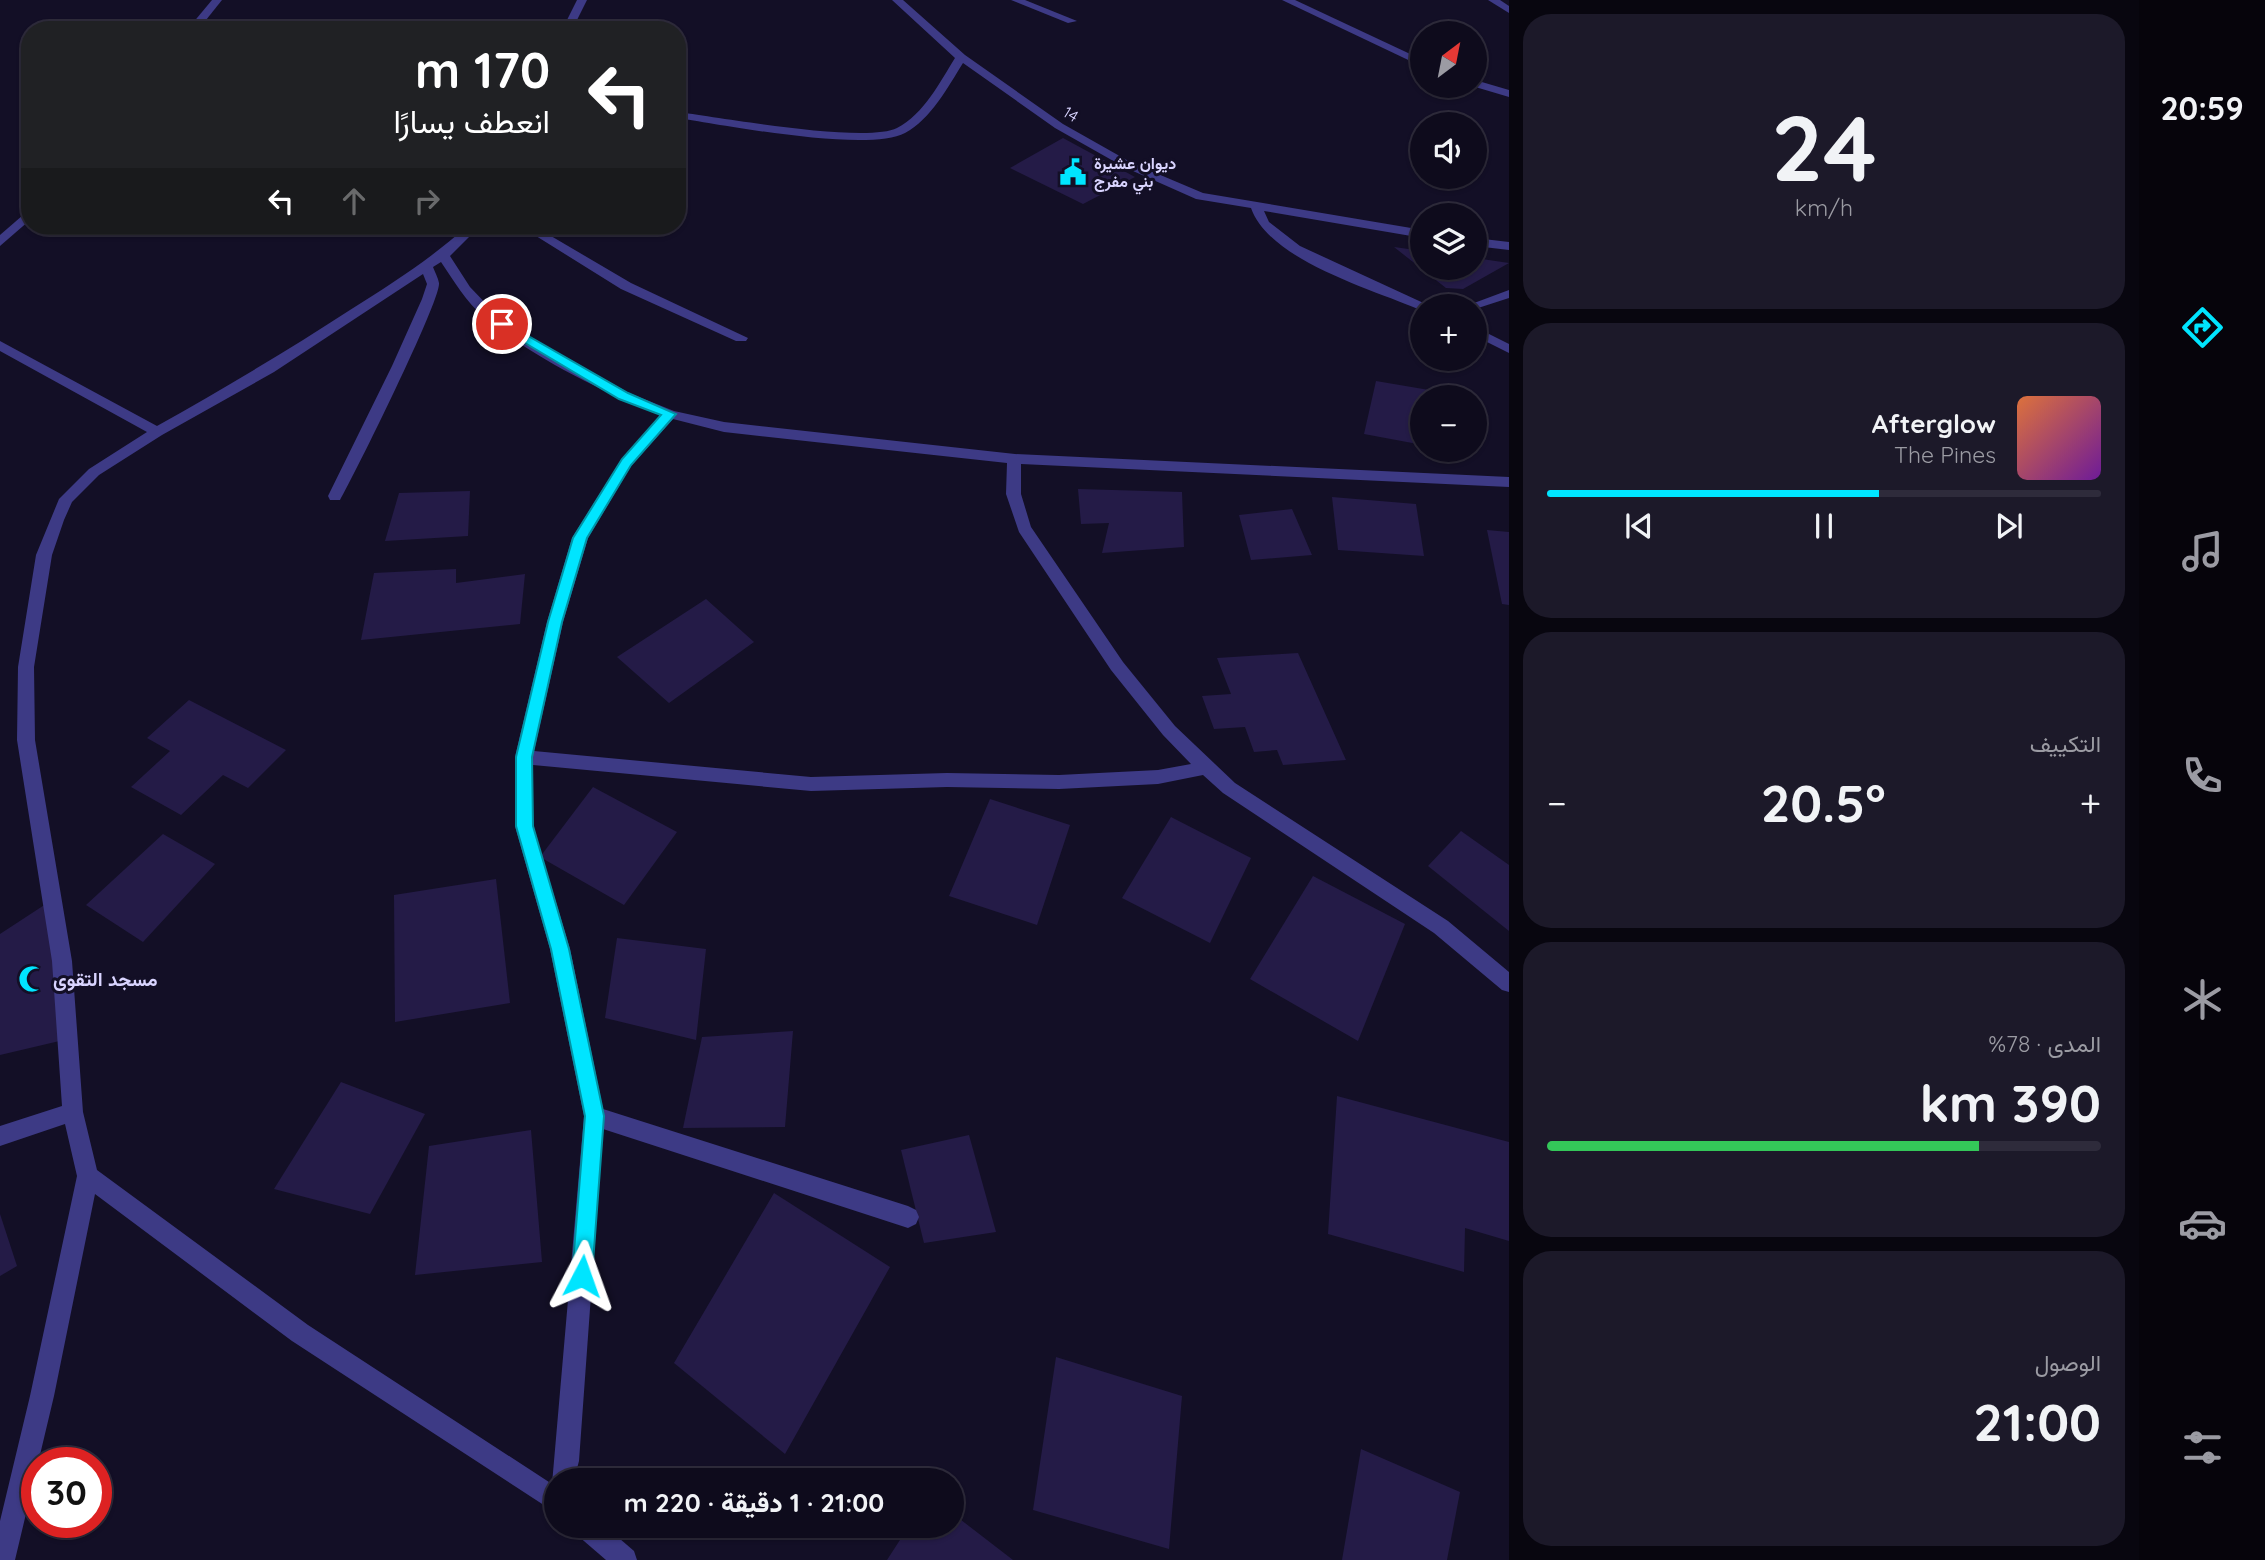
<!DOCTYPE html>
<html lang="ar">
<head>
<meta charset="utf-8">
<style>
	:root { --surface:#0e0b1c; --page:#1c1929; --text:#f1f3f6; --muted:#9b9ba3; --line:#2e2b3b; --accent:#00e5ff }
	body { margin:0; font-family:Quicksand,Vazirmatn,sans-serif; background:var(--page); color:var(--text); direction:rtl; height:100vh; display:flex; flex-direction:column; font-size:26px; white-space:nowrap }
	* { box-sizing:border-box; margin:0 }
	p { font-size:23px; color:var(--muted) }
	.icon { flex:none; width:38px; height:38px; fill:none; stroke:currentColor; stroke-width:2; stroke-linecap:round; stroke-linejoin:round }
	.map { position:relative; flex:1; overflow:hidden; direction:ltr }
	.details { display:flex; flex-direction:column; gap:14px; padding:14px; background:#08060f; width:630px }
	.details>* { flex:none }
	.top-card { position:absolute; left:21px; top:21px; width:665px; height:214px; border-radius:28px; box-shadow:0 2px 5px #0004,0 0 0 2px var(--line); direction:rtl; background:#202124; color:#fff; overflow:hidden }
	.needle { width:46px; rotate:32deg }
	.controls { position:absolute; left:1410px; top:21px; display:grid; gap:14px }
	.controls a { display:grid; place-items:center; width:77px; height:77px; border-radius:50%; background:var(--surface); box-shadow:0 2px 5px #0004,0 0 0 2px var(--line); font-size:35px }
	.speed { position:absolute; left:21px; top:1447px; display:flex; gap:14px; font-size:35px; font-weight:700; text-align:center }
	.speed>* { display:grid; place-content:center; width:91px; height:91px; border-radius:50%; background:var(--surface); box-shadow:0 2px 5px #0004,0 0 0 2px var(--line); line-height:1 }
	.speed .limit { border:10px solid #d22; background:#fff; color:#111 }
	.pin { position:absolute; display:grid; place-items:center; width:60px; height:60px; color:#fff; margin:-30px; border:4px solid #fff; border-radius:50%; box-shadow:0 2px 7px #0007 }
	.me { position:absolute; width:77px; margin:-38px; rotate:4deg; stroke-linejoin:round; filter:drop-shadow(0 0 5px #0008) }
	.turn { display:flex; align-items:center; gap:24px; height:147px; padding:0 21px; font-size:32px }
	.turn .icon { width:91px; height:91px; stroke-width:2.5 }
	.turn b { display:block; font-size:49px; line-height:60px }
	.lanes { display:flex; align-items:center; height:66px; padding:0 21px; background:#0003; justify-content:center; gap:35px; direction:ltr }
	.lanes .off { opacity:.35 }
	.big { font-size:52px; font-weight:800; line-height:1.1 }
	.details .tile { flex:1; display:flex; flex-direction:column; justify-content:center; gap:10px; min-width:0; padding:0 24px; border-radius:28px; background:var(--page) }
	.details .dial { align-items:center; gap:0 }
	.dial b { font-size:91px; line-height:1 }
	.song { display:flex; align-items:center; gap:21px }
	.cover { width:84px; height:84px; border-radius:10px; background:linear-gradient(135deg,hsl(20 70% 55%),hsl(280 70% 35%)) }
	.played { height:7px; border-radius:4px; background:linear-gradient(90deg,var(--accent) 60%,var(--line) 60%) }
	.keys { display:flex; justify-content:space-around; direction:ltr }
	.heat { display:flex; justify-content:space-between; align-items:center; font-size:38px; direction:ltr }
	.charge { height:10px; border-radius:5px; background:linear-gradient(90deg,#34c759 78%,var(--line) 0) }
	.trip { position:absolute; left:544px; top:1468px; width:420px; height:70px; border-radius:35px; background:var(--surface); box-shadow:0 2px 5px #0004,0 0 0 2px var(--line); font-weight:800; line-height:70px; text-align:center; direction:rtl }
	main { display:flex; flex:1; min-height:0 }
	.tabs { display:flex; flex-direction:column; width:126px; justify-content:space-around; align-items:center; background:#06040b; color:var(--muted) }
	.tabs .icon { width:49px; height:49px }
	.tabs .on { color:var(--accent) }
	.tabs b { font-size:32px; color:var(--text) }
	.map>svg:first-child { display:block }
	.building { fill:#241b47 }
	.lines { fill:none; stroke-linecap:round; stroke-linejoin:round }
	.street { fill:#3d3a85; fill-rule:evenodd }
	.route { fill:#00e5ff; stroke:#0095a6; stroke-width:2 }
	.labels { text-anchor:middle; stroke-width:6; stroke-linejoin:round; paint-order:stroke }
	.far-street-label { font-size:16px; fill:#d9d4ff; stroke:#130f26 }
	.far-poi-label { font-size:16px; font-weight:bold; fill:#d9d4ff; stroke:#130f26; text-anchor:start }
	.poi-label { font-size:19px; font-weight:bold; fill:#d9d4ff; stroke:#130f26; text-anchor:start }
</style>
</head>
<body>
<main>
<nav class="tabs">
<b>20:59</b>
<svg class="icon on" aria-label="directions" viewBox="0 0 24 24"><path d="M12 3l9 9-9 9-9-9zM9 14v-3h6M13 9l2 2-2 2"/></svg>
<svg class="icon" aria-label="music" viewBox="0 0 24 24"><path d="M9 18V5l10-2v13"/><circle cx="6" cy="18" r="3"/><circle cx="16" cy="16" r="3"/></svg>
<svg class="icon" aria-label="phone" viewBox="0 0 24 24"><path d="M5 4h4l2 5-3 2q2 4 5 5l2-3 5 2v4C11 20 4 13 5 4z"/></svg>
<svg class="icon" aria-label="climate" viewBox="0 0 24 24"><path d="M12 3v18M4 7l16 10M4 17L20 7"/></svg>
<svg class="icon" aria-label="car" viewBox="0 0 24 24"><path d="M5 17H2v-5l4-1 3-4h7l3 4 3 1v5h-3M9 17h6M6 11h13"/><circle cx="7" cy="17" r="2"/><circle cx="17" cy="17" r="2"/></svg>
<svg class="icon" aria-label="filters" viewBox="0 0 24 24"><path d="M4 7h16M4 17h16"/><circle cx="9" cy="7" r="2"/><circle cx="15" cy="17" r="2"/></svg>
</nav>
<section class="details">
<div class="tile dial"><b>24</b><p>km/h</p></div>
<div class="tile">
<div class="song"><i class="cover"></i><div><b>Afterglow</b><p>The Pines</p></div></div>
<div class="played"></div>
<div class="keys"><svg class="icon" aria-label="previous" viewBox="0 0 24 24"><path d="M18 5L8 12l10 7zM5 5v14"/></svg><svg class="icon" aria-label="pause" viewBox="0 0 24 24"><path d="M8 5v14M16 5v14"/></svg><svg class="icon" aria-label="next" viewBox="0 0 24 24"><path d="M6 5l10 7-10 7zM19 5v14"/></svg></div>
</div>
<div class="tile"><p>التكييف</p>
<div class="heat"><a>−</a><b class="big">20.5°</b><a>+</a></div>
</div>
<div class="tile"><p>المدى · 78%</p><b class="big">390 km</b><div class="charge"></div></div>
<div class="tile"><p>الوصول</p><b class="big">21:00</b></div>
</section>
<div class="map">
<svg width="1509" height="1560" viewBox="0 0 1509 1560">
	<rect width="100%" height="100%" fill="#130f26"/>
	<g class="building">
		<path d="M1063,138L1135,177L1083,204L1010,168Z"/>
		<path d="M1394,247L1423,251V268H1475V258L1509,263L1463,289L1446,288Z"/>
		<path d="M1376,381L1435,391V397H1423V445L1364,434Z"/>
		<path d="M1078,489L1182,492L1184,547L1102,553L1109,523L1081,524Z"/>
		<path d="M470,491L468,536L385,541L399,493Z"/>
		<path d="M1332,497L1416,504L1424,556L1338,550Z"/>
		<path d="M1292,509L1312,555L1251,560L1239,515Z"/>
		<path d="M1487,530L1509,532V605L1502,604Z"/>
		<path d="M456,569V583L525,574L520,624L361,640L374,573Z"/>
		<path d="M706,599L754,642L669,703L617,657Z"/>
		<path d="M1298,653L1346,760L1283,765L1277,750L1254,752L1245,727L1214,729L1202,696L1231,694L1217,658Z"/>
		<path d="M189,700L286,750L248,788L223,775L181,815L131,787L170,751L147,738Z"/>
		<path d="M593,787L677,832L624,905L540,857Z"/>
		<path d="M990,799L1070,825L1037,925L949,896Z"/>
		<path d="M1171,817L1251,858L1210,943L1122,898Z"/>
		<path d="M1461,831L1509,865V931L1428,866Z"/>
		<path d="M163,834L215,864L143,942L86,905Z"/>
		<path d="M1313,876L1405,924L1358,1041L1250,979Z"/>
		<path d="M496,879L510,1003L395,1022L394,895Z"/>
		<path d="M52,900L68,1039L0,1055V934Z"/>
		<path d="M617,938L706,949L696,1040L605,1018Z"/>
		<path d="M793,1031L785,1127L683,1128L702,1037Z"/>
		<path d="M341,1082L425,1114L370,1214L274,1189Z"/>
		<path d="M1337,1096L1509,1142V1241L1465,1228L1464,1272L1328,1234Z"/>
		<path d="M531,1130L542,1262L415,1275L429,1146Z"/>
		<path d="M969,1135L996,1232L924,1243L901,1150Z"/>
		<path d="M774,1193L890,1267L785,1454L674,1363Z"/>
		<path d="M0,1214L17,1266L0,1276Z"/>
		<path d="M1056,1357L1182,1396L1169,1549L1033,1510Z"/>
		<path d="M1361,1449L1460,1492L1447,1560H1342Z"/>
		<path d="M952,1513L1013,1560H887L909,1526H952Z"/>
	</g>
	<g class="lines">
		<g class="street">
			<path d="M212,0H222L198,30H187Z"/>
			<path d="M577,0H587L572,30H562Z"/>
			<path d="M892,0H903L965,55L1063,124L1132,163L1203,193L1423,230V238L1264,211L1269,222L1300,246L1430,306H1423V310L1418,309C1371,289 1269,260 1251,208L1196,199L1124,167L1055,128L963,63C948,87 931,119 905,133C867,153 725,125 677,118V112C719,117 865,144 897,128C924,114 940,82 955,58Z"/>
			<path d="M1011,0H1025L1077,21L1068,23Z"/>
			<path d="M1282,0H1295L1423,60V67Z"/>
			<path d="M1488,0H1500L1509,6V13Z"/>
			<path d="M1475,80L1509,90V97L1472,86H1475Z"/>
			<path d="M30,209V220L0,246V235Z"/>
			<path d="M467,226H480L450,256L470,287L492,310L523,333L629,393L674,411L724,422L1015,454L1509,477V487L1021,464V494L1031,527L1123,662L1175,726L1235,783L1448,921L1509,972V992L1502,990L1434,933L1223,793L1203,775L1158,784L1059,789L947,787L811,791L533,765V826L570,949L603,1109L908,1206L916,1210L919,1217L916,1224L908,1228L603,1129L579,1461L574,1480H556V1513L292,1341L95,1194L54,1396L15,1560H0V1521L30,1396L77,1176L65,1124L0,1146V1126L62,1106L52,961L17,740L18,667L36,555L59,499L89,469L147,432L0,351V341L157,426C223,389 287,351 350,310C391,284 431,259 467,226ZM441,262C454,281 466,302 484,317C528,355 606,394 661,415L621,460L572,538L547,622L515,757V826L550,949L584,1116L552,1484L308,1325L97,1170L83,1112L72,961L35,740L34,667L52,555L64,520L72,502L99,475L162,435L274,372L423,274L427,284L422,299L392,366L328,496L330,500H340C355,474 441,300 439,283C438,278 435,272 433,267ZM673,419L724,432L1007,463L1006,494L1019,532L1111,670L1163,735L1191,764L1158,770L1059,775L947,773L811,777L534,751L563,622L588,538L631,466Z"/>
			<path d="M520,226H534L631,283L748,338L746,341H736L621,289Z"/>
			<path d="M1475,238L1509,242V250L1475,246Z"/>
			<path d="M1509,290V298L1475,309V306H1466Z"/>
			<path d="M1475,327L1509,344V353L1475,336Z"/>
			<path d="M574,1526H605L634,1551L637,1560H606L577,1535Z"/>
		</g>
	</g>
	<path class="route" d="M502,321L628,393L676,414L631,465L587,538L562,622L532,757L533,826L569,949L604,1116L592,1276L590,1283L582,1286L575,1283L572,1276L585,1116L551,949L516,826V757L548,622L573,538L622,459L661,415L619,399L498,327V322Z"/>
	<defs>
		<symbol id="civic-bare" viewBox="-9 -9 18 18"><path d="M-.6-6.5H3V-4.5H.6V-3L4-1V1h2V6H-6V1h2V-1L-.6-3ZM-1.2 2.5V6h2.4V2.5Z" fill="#00e5ff" stroke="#130f26" stroke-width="2.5" paint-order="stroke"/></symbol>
		<symbol id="mosque-bare" viewBox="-9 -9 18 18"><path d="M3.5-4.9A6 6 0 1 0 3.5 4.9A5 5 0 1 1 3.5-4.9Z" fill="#00e5ff" stroke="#130f26" stroke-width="2.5" paint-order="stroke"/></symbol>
	</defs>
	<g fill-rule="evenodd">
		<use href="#civic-bare" x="1054" y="153" width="38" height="38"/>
		<use href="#mosque-bare" x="13" y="960" width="38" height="38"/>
	</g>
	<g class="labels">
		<g class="far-street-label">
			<text transform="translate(1071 114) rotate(32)" y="6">14</text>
		</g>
		<g class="far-poi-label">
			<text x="1094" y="169">ديوان عشيرة<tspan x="1094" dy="18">بني مفرج</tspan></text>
		</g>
		<g class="poi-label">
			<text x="53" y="986">مسجد التقوى</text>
		</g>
	</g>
</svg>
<div class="controls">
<a><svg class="needle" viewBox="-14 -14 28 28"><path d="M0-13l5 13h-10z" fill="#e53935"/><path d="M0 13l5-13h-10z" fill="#9b9ba3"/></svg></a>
<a><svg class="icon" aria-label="sound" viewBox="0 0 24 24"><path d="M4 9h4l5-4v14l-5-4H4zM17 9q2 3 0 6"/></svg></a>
<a><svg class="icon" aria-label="layers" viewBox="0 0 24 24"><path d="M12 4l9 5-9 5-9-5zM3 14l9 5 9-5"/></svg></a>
<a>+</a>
<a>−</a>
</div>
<div class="speed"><div class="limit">30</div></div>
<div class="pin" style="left:502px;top:324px;background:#d93025"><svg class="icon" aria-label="arrive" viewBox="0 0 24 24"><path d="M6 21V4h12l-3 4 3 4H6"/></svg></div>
<svg class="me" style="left:582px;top:1276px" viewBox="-20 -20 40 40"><path d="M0-17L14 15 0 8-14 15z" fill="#00e5ff" stroke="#fff" stroke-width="4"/></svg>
<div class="trip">21:00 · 1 دقيقة · 220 m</div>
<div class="top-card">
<div class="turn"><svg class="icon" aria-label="left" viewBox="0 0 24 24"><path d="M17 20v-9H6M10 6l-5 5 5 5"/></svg><div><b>170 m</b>انعطف يسارًا</div></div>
<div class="lanes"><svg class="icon" aria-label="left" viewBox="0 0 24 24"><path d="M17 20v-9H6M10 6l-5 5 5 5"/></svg><svg class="icon off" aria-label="ahead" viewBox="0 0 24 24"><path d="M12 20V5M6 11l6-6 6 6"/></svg><svg class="icon off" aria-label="right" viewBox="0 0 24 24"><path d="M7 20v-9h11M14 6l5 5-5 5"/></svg></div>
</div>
</div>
</main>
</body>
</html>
